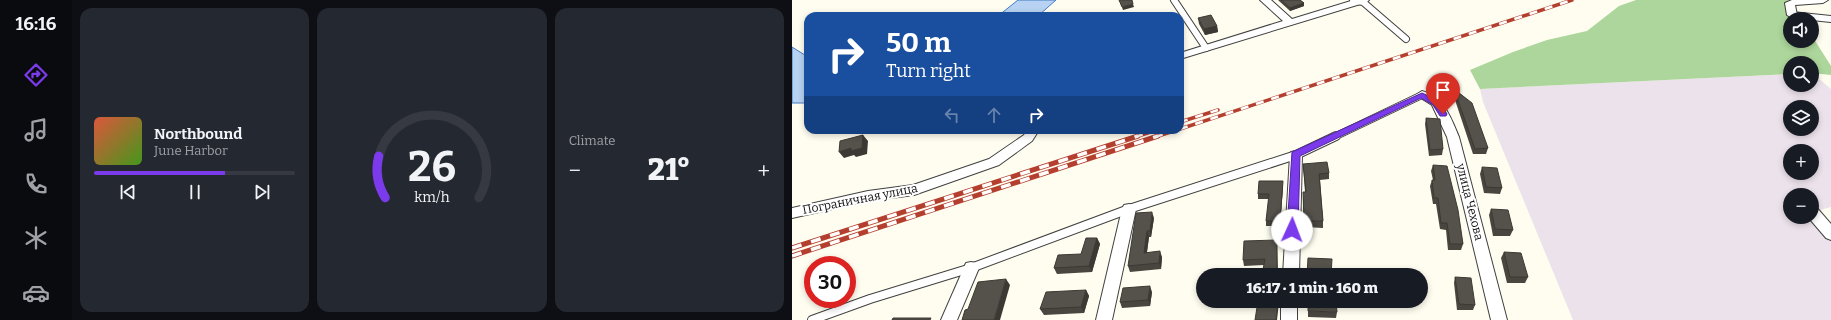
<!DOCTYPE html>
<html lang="en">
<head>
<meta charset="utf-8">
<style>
	:root { --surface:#171b24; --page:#242831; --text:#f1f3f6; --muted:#9ea1a6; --line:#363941; --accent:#7c3aed }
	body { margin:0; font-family:Bitter,serif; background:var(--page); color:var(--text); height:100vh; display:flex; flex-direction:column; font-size:15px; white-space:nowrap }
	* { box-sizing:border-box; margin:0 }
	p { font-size:13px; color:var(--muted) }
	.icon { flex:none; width:22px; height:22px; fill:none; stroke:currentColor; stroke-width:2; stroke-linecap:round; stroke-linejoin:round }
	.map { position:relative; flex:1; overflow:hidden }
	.side { display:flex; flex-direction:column; gap:8px; padding:8px; background:#0d0f14; width:720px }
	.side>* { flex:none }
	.hud { position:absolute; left:12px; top:12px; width:380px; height:122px; border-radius:12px; box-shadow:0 2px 6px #0003; background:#1a4fa0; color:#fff; overflow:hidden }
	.tools { position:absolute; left:991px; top:12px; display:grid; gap:8px }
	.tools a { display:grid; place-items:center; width:36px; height:36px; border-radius:50%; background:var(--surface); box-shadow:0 2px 6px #0003; font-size:20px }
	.speed { position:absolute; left:12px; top:256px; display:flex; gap:8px; font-size:20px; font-weight:700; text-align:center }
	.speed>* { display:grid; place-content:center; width:52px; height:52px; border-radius:50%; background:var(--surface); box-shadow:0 2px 6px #0003; line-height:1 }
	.speed .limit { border:6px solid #d22; background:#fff; color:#111 }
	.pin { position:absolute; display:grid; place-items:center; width:34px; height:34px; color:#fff; margin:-41px -17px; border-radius:50% 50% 50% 0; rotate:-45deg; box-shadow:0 0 4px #0007 }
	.pin .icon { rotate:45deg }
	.me { position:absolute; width:44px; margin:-22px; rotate:2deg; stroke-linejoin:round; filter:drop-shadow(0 0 3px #0008) }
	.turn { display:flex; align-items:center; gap:14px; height:84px; padding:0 16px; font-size:18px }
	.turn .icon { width:52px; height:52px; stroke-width:2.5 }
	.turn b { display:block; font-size:28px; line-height:34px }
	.lanes { display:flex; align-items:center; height:38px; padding:0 16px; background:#0003; justify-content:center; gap:20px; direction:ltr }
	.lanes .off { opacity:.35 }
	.big { font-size:30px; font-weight:800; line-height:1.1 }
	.side .tile { flex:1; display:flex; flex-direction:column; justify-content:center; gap:6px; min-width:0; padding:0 14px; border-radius:12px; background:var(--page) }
	.side .dial { align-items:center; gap:0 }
	.dial svg { height:104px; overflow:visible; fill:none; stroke:var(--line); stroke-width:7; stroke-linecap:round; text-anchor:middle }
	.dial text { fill:var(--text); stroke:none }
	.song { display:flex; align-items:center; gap:12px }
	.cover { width:48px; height:48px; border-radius:6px; background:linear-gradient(135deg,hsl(10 70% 55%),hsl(100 70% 35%)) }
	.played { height:4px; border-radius:2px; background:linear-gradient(90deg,var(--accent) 65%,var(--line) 65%) }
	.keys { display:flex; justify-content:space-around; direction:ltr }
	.heat { display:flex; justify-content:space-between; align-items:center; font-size:22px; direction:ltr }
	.side .tiles { flex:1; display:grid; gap:8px; grid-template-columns:repeat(3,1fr) }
	.trip { position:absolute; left:404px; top:268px; width:232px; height:40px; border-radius:20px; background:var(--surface); box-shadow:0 2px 6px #0003; font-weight:800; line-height:40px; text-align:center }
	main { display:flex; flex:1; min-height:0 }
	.menu { display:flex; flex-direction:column; width:72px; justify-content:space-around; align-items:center; background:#090b0e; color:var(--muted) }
	.menu .icon { width:28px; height:28px }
	.menu .current { color:var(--accent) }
	.menu b { font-size:18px; color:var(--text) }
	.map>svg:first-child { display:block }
	.industrial { fill:#ece2eb; fill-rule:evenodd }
	.forest { fill:#acd69b }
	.water { fill:#b7d2f2; stroke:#437bc4 }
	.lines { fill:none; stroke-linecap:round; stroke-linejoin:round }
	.service-far1-casing { stroke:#404040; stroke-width:8 }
	.service-casing { stroke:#404040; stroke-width:10 }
	.minor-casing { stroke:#404040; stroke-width:2 }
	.service-far1 { stroke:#fff; stroke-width:6 }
	.service { stroke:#fff; stroke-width:8 }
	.minor { fill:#fff; fill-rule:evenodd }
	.rail-far1-casing { stroke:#b43f2f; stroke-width:3.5 }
	.rail-casing { stroke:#b43f2f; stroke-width:5 }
	.rail-far1 { stroke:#fff; stroke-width:2.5; stroke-dasharray:8; stroke-linecap:butt }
	.rail { stroke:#fff; stroke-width:3.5; stroke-dasharray:10; stroke-linecap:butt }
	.wall { fill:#494640 }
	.shaded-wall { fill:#3c3934 }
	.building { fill:#55514b; stroke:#3c3934 }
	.route { fill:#7c3aed; stroke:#51269a }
	.labels { text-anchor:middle; stroke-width:4; stroke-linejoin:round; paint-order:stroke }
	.street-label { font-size:12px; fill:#0d0d0d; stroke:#fff }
</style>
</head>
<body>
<main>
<nav class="menu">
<b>16:16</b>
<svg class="icon current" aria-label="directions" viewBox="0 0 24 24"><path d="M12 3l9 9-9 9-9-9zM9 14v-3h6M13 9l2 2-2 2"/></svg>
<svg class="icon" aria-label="music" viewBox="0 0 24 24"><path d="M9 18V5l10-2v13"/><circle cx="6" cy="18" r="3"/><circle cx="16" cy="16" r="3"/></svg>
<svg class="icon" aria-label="phone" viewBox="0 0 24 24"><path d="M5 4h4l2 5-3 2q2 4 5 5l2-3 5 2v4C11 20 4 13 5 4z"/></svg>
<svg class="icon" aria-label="climate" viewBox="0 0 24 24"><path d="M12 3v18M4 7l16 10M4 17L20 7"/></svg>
<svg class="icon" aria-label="car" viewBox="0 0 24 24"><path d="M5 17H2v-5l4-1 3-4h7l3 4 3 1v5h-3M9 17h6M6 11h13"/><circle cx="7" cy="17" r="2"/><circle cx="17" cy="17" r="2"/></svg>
</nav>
<section class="side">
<div class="tiles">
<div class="tile">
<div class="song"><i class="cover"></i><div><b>Northbound</b><p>June Harbor</p></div></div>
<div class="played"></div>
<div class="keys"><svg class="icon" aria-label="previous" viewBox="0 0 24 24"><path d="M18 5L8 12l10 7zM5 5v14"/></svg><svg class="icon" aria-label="pause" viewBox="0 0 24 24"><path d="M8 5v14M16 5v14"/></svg><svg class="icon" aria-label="next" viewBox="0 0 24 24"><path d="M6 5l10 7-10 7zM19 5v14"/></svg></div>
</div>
<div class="tile dial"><svg viewBox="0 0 100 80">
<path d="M14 69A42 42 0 1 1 86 69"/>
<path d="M14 69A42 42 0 0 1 9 37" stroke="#7c3aed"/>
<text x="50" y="56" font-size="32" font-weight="700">26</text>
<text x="50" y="72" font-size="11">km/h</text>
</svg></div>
<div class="tile"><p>Climate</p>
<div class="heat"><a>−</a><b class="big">21°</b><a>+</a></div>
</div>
</div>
</section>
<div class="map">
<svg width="1039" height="320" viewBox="0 0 1039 320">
	<rect width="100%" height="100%" fill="#fefdef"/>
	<path class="industrial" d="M1020,73L1039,89V207L1020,212V195H998V217H1020L1039,234V320H781L691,102L688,89L998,74V85H1020ZM998,107H1020V129H998ZM998,151H1020V173H998Z"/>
	<path class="forest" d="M844,0H1025L1027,3L1000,6L1009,19H998V41H1020V36L1039,66V75L1020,73V63H998V74L688,89L678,70L721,52L755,40L795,31L827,6Z"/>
	<g class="water">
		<path d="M226,0H264L246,16H206Z"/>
		<path d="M0,47L16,57V103H0Z"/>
	</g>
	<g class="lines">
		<defs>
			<g id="service-far1">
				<path d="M382,0L414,48"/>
				<path d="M561,0L571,2L614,39"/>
				<path d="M1000,15L1039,19"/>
				<path d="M542,137L630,95"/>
			</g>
			<path id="service" d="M20,320L78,299L179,268L337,209L504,155L544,136"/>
			<g id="minor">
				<path d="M468,0H479L500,19L562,0H577L575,2L388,59V53L491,21Z"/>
				<path d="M1000,0H1036L1031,3L1003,5L1005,15L1000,18L995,15L993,3Z"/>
				<path d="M630,91C652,97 659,118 667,137L715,320H699L655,137L640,105L624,95Z"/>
				<path d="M235,130H247L240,141L207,165L122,195L76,201L0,218V208L76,191L121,185L197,159L232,135Z"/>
				<path d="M504,151L509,152L510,155L507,275H491L498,155L499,152Z"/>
				<path d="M337,204L342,205L344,209L320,320H304L330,209L332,205Z"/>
				<path d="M1020,207L1025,208L1039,224V240L1034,238L1016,217H1020Z"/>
				<path d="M179,262L184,263L187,268L165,320H149L174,263Z"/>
				<rect x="489" y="301" width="16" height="19"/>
			</g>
		</defs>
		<use href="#service-far1" class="service-far1-casing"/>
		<use href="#service" class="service-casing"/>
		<use href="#minor" class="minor-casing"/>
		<use href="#service-far1" class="service-far1"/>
		<use href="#service" class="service"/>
		<use href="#minor" class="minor"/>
		<defs>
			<g id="rail-far1">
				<path d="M388,122L426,110"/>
				<path d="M388,129L780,0"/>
				<path d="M343,137L365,130"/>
				<path d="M363,137L385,130"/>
			</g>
			<g id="rail">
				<path d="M0,248L346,136"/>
				<path d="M0,256L366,136"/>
			</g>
		</defs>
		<use href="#rail-far1" class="rail-far1-casing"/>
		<use href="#rail" class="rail-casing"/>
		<use href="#rail-far1" class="rail-far1"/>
		<use href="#rail" class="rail"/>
	</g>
	<g class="wall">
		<path d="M486,0H508L512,3V6L498,11Z"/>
		<path d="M406,18L425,26L426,32L413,35L407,24Z"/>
		<path d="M662,89L696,148L694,154H681L661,94Z"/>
		<path d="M634,118L651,149L650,155L637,156L633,124Z"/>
		<path d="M511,164L537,173V179L528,180L531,221V228L513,227L511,199L513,192Z"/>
		<path d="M641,165L671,244L669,250H656L654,230L648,229L644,204H641L638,186L640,180H641L639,171Z"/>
		<path d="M690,167L710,188L708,194L692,193L688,174Z"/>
		<path d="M491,186L488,226H474V221L477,199H466V194Z"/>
		<path d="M699,209L721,230L718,236H701L697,215Z"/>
		<path d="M362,218L359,237H357L355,252L370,257L369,269L338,272L336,266Z"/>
		<path d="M305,238L308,244L300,272L265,274L262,268L289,254Z"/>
		<path d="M485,246L486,271L490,272V275H470L472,265L452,266L451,260Z"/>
		<path d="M712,252L736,277L733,283H715L709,258Z"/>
		<path d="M663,277L683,305L681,310H665L662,283Z"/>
		<path d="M294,290L297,296L292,313L252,315L248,309Z"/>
		<path d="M360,292L358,306L330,308L328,302Z"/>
		<path d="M516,311L545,312L544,318L516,317Z"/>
	</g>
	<g class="shaded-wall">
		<path d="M512,3V6L498,11V8Z"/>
		<path d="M341,4L342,7L331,10L330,7Z"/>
		<path d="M425,26L426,32L413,35L412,29Z"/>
		<path d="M71,135L76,141L75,154L64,157L62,155L52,158L47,152Z"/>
		<path d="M491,181V186L488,226V221Z"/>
		<path d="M360,212L362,218L359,237L358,231Z"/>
		<path d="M355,231L357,237L354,259L352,253Z"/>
		<path d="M305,238L308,244L300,272L297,266Z"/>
		<path d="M368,251L370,257L369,269L367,263Z"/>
		<path d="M214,279L218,285L208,320H202Z"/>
		<path d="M358,286L360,292L358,306L356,300Z"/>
		<path d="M294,290L297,296L292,313L289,307Z"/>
		<path d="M486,301H487L485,320H484Z"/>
	</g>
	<g class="building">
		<path d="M327,0H340L341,4L330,7Z"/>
		<path d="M489,0H508L512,3L498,8Z"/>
		<path d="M419,15L425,26L412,29L406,18Z"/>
		<path d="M662,89L680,103L696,148L683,149Z"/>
		<path d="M634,118L648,119L651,149L638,150Z"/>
		<path d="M71,135L70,148L59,151V148L47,152L48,141Z"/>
		<path d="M535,162L537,173L527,174L531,221H512L511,192H514L511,164Z"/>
		<path d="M641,165L655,166L666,210L671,244H658L655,223H649L646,198H642L640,180H643Z"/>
		<path d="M690,167L705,168L710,188L694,187Z"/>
		<path d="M467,181H491L488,221H474L477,194H466Z"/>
		<path d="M699,209L716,210L721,230L703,229Z"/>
		<path d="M360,212L358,231H355L352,253L368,251L367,263L336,266L344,213Z"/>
		<path d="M294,238H305L297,266L262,268L266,255L289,254Z"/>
		<path d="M485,240V271L490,272V275H470L473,259L451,260L452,241Z"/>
		<path d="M712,252L729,253L736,277H718Z"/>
		<path d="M516,258L540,259L539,275H515Z"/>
		<path d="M663,277L679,278L683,305L667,304Z"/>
		<path d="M214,279L202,320H170L173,310L176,309L186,282Z"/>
		<path d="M358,286L356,300L328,302L331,288Z"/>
		<path d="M294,290L289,307L248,309L254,292Z"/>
		<path d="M466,301H486L484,320H463Z"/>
		<path d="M516,301H544L545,312L516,311Z"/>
		<path d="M101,318H139L138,320H100Z"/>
	</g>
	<path class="route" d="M630,93L647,101L655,114L654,116H648L641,105L629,98L508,156L506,230L500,234L497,233L495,230L500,152Z"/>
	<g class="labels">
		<g class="street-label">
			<text transform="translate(68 199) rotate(-11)" y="4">Пограничная улица</text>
			<text transform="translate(678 202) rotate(76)" y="4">улица Чехова</text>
		</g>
	</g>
</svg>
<div class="tools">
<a><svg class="icon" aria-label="sound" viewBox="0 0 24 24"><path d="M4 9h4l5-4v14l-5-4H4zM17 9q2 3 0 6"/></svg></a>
<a><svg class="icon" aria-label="search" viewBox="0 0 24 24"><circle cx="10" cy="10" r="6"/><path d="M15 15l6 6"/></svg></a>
<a><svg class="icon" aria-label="layers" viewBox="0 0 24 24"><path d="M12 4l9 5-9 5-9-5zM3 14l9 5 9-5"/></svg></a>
<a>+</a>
<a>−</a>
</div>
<div class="speed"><div class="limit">30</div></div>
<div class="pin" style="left:651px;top:114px;background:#d93025"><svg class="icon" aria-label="arrive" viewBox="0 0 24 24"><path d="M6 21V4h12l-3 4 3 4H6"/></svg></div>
<svg class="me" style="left:500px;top:230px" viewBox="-20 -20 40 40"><circle r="19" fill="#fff"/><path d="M0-13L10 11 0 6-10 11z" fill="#7c3aed"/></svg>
<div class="trip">16:17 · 1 min · 160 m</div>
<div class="hud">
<div class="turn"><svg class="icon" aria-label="right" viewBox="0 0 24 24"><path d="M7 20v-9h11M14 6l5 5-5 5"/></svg><div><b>50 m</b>Turn right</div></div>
<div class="lanes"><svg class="icon off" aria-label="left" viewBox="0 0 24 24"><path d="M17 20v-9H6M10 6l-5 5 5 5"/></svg><svg class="icon off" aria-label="ahead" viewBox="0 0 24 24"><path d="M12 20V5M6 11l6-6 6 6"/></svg><svg class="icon" aria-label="right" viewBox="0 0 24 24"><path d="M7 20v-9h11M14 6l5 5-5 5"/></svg></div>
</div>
</div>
</main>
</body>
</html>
